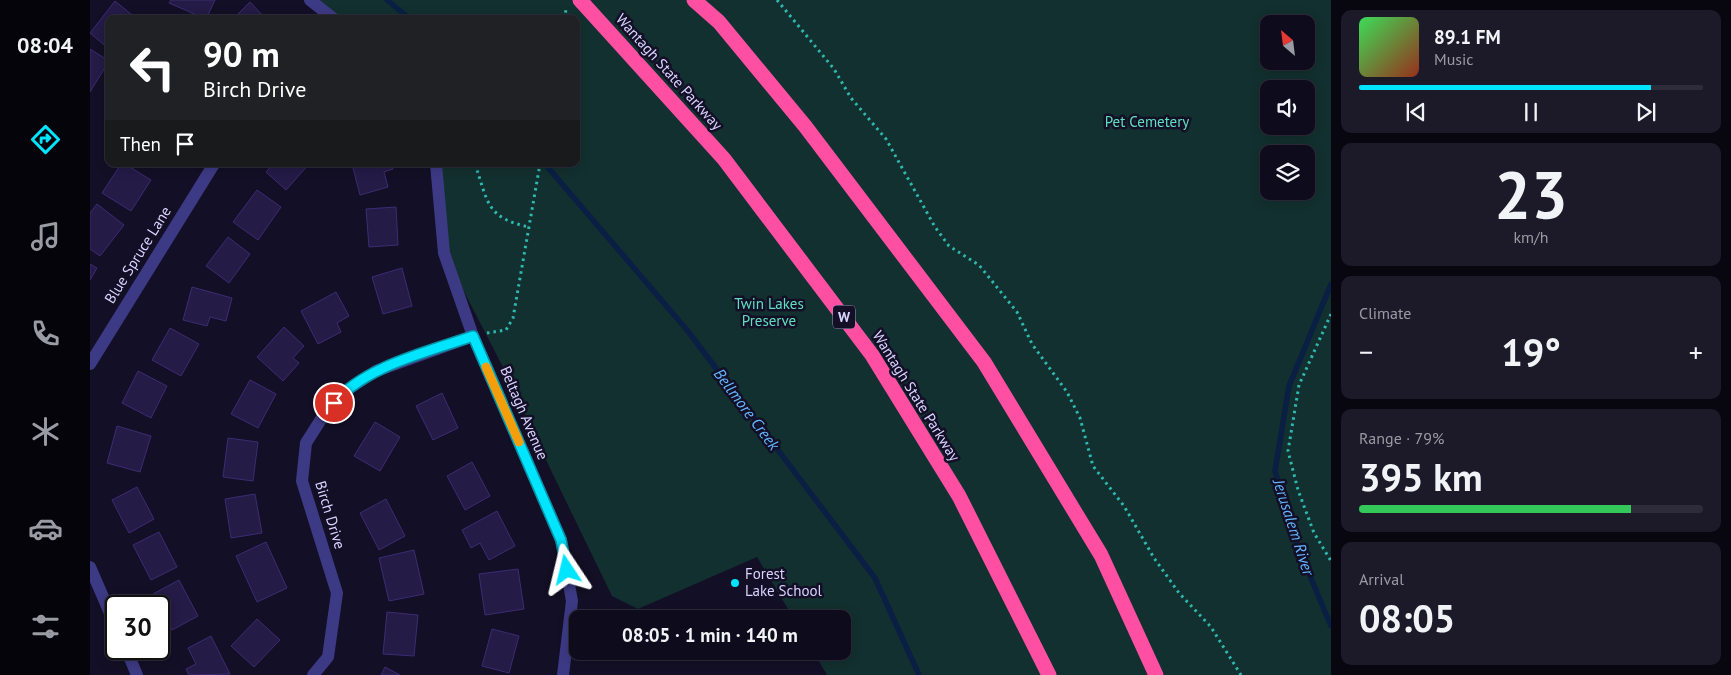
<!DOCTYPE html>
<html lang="en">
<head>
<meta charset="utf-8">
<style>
	:root { --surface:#0e0b1c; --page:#1c1929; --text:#f1f3f6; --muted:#9b9ba3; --line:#2e2b3b; --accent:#00e5ff }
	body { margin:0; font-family:"PT Sans",sans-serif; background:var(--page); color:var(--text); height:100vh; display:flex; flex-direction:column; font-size:19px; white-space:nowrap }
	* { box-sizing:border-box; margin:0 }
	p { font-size:16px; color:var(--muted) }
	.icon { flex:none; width:28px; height:28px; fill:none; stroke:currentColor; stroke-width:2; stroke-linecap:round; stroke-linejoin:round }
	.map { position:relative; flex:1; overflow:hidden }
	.side { display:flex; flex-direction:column; gap:10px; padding:10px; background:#08060f; width:400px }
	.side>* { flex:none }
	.guide { position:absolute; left:15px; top:15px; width:475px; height:152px; border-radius:10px; box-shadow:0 2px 12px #0003,0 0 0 1px var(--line); background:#202124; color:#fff; overflow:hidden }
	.needle { width:32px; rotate:332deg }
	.buttons { position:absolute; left:1170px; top:15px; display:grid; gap:10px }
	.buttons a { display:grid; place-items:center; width:55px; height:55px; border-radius:10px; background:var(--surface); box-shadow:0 2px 12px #0003,0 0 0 1px var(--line); font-size:25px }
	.speed { position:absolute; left:15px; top:595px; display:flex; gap:10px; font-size:25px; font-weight:700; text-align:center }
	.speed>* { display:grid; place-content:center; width:65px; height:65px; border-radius:50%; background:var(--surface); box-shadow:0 2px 12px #0003,0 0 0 1px var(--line); line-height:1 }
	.speed .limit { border:2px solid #111; border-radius:8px; background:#fff; color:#111 }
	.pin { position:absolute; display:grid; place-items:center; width:42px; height:42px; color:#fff; margin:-21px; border:2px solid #fff; border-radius:50%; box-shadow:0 1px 5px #0007 }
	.me { position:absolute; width:55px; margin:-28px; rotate:350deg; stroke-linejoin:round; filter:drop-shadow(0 0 4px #0008) }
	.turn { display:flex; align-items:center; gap:18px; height:105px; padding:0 15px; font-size:22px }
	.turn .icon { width:65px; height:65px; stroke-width:2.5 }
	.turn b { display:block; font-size:35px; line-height:42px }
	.then { display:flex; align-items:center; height:48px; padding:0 15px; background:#0003; gap:10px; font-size:19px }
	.big { font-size:38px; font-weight:700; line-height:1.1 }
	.side .widget { flex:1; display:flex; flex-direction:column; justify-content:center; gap:8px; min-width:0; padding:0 18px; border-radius:10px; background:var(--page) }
	.side .dial { align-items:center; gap:0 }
	.dial b { font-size:65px; line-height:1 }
	.song { display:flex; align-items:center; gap:15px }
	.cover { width:60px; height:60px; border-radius:8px; background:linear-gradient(135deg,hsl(130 70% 55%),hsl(10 70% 35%)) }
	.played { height:5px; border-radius:2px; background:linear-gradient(90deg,var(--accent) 85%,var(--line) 85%) }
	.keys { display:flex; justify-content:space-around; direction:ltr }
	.heat { display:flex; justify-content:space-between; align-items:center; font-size:28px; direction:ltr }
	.charge { height:8px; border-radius:4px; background:linear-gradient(90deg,#34c759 79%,var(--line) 0) }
	.trip { position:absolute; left:479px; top:610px; width:282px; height:50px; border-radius:10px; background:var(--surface); box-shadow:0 2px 12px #0003,0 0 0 1px var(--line); font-weight:700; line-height:50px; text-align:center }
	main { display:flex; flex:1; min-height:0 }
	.tabs { display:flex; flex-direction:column; width:90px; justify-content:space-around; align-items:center; background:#06040b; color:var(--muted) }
	.tabs .icon { width:35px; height:35px }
	.tabs .on { color:var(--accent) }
	.tabs b { font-size:22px; color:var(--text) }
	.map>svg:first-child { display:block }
	.green { fill:#12302f; fill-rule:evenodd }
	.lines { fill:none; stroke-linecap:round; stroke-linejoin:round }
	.stream { stroke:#0a1f44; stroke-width:5.5 }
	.building { fill:#241b47; stroke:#3b2d73 }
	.path { stroke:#2fb8b0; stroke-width:3; stroke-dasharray:2.5 4; stroke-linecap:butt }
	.minor { stroke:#3d3a85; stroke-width:12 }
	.highway { stroke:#ff4fa3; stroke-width:15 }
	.route-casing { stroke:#0095a6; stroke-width:12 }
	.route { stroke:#00e5ff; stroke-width:9 }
	.slow { stroke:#f59e0b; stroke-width:9 }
	.poi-dot { fill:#00e5ff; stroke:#130f26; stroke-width:2 }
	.labels { text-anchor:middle; stroke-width:5; stroke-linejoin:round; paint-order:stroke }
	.shield { fill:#130f26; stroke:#9e99be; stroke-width:1 }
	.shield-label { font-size:14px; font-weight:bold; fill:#d9d4ff }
	.street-label { font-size:15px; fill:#d9d4ff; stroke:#130f26 }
	.park-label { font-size:15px; fill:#5fe0c0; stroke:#130f26 }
	.poi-label { font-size:15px; fill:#d9d4ff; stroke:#130f26; text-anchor:start }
	.water-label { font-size:16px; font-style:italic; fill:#62b6ff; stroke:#130f26 }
</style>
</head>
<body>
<main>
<nav class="tabs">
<b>08:04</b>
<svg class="icon on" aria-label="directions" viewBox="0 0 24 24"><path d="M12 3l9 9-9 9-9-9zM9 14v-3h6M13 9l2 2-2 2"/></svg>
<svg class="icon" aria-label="music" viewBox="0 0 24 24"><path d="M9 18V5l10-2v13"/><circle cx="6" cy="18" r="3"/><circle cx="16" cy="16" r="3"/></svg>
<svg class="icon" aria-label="phone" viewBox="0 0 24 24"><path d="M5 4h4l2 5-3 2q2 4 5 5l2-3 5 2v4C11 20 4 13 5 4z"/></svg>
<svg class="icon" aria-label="climate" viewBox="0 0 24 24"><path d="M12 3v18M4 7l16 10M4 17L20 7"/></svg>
<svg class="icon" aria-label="car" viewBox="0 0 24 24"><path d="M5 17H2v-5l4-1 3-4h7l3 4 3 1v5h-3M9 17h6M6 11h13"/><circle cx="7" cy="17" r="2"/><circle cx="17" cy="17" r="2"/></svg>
<svg class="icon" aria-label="filters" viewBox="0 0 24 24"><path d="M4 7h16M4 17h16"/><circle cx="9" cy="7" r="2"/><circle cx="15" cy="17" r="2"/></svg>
</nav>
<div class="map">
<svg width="1241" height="675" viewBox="0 0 1241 675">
	<rect width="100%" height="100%" fill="#130f26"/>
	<path class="green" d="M220,0H1241V675H737L723,651H752V619H704L667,557L548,609L522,596L437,421L430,400L354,253L346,164H486V19H244ZM1179,24H1216V61H1179ZM1179,89H1216V126H1179ZM1179,154H1216V191H1179Z"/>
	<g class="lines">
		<g class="stream">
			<path d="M297,0L320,19"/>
			<path d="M455,164L597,330L785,578L829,675"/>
			<path d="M1241,284L1199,386L1185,471L1207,545L1241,626"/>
		</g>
	</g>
	<g class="building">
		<path d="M81,0H125L116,19L79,3Z"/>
		<path d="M25,1L47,19H19V49L0,33Z"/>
		<path d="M160,2L176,19H143Z"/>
		<path d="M0,49L19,61L0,92Z"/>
		<path d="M31,164H35L61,180L41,211L12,193Z"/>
		<path d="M183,164H219L196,190L176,172Z"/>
		<path d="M262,164H302L303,169L294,172L298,187L270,195Z"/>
		<path d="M167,190L191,207L168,240L143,222Z"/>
		<path d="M7,204L34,225L10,256L0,249V213Z"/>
		<path d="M306,207L308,245L279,247L276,209Z"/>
		<path d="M138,237L160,254L139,283L116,266Z"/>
		<path d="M0,264L7,268L0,280Z"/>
		<path d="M312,268L322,306L293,314L282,277Z"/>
		<path d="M102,287L142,298L136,321L120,317L117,326L93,320Z"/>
		<path d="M246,292L259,316L247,323L251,332L228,344L211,311Z"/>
		<path d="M194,327L214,346L203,358L209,363L193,381L167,357Z"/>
		<path d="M80,328L109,344L91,376L62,360Z"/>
		<path d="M48,371L77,386L61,418L32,403Z"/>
		<path d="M160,380L186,394L168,428L141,414Z"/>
		<path d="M352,393L368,428L343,440L326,406Z"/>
		<path d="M285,422L310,437L290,471L264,456Z"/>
		<path d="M27,426L61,436L50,472L17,463Z"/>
		<path d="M138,438L168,442L163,481L133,477Z"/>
		<path d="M382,462L400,496L375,510L357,476Z"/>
		<path d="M47,487L64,519L39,533L22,500Z"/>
		<path d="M165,494L172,533L141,538L135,499Z"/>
		<path d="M296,499L315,536L289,550L270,513Z"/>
		<path d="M407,511L425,546L399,560L390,543L381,548L372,530Z"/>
		<path d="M69,532L87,567L61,580L43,545Z"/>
		<path d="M176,542L197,588L167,602L146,556Z"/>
		<path d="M324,550L334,594L299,601L289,558Z"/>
		<path d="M428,569L434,609L395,615L389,574Z"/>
		<path d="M89,580L108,616L82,630L63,594Z"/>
		<path d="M297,612L328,615L324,656L293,654Z"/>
		<path d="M167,619L190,640L164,667L141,646Z"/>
		<path d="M402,629L429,636L419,673L392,666Z"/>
		<path d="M121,636L140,674L99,675L96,669L106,664L98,648Z"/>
		<path d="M295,667L310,675H291Z"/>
	</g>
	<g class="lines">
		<g class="path">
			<path d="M687,0L744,69L761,98L796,139L845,227L859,246L889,265L927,312L942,344L977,392L990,418L1003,466L1034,506L1064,558L1089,593L1121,627L1151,675"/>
			<path d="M474,19L476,10"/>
			<path d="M385,164C398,202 396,218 439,227"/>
			<path d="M1241,314L1209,385L1198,451L1208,490L1224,533L1241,561"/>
			<path d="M397,333L416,330L423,318L450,164"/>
		</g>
		<g class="minor">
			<path d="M220,0L244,19"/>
			<path d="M346,164L354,253L383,336L471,540L482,601L473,675"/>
			<path d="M0,364L124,164"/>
			<path d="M0,567L26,627"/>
			<path d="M36,649L47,675"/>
			<path d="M223,675L238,657L247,593L212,481L216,443L235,413L252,393L286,371L383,336"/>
		</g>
		<g class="highway">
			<path d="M490,0L634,159L782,355L869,496L959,675"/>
			<path d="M604,0L629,22L715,126L894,362L1011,555L1066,675"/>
		</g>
	</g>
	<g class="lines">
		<defs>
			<path id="route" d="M244,403C275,366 338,352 383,336L471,540L477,570"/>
		</defs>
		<use href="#route" class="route-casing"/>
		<use href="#route" class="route"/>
		<path class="slow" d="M396,367L429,442"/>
	</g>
	<circle class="poi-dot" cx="645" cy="583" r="5"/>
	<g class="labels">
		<rect class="shield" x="743" y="305.5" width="22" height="23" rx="4"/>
		<g class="shield-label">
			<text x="754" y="322">W</text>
		</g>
		<g class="street-label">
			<text transform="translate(579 72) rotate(48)" y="5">Wantagh State Parkway</text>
			<text transform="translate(48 255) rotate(-58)" y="5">Blue Spruce Lane</text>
			<text transform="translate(826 396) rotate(58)" y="5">Wantagh State Parkway</text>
			<text transform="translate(434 413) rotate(67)" y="5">Beltagh Avenue</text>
			<text transform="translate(240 515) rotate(73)" y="5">Birch Drive</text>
		</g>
		<g class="park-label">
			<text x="1057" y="127">Pet Cemetery</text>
			<text x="679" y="309">Twin Lakes<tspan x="679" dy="17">Preserve</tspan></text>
		</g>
		<g class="poi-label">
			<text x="655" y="579">Forest<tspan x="655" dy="17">Lake School</tspan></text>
		</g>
		<g class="water-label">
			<text transform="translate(657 409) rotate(53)" y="6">Bellmore Creek</text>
			<text transform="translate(1204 527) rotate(72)" y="6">Jerusalem River</text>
		</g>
	</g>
</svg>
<div class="buttons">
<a><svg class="needle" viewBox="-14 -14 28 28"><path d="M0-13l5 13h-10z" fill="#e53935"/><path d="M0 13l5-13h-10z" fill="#9b9ba3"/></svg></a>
<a><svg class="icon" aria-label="sound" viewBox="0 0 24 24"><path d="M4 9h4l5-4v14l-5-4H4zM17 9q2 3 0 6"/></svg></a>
<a><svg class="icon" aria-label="layers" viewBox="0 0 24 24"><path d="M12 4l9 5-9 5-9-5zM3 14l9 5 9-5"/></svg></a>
</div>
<div class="speed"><div class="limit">30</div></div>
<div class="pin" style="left:244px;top:403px;background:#d93025"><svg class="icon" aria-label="arrive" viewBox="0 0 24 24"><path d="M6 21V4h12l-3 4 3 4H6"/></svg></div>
<svg class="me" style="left:477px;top:570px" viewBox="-20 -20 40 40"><path d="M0-17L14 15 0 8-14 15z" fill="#00e5ff" stroke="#fff" stroke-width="4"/></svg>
<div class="trip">08:05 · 1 min · 140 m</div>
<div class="guide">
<div class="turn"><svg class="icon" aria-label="left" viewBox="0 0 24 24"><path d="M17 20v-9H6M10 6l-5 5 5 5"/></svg><div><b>90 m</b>Birch Drive</div></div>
<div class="then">Then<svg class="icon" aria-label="arrive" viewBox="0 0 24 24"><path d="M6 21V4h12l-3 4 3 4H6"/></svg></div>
</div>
</div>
<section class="side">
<div class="widget">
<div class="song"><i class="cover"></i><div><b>89.1 FM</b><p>Music</p></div></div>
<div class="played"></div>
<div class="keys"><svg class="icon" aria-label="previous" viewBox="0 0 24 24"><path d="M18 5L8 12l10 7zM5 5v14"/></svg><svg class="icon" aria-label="pause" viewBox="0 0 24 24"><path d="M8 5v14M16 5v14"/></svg><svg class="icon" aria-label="next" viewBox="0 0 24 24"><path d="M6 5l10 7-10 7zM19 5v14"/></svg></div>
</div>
<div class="widget dial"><b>23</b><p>km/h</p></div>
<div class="widget"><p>Climate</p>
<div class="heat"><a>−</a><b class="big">19°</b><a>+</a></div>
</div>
<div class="widget"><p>Range · 79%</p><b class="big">395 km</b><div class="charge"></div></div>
<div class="widget"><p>Arrival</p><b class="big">08:05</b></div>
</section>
</main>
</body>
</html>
